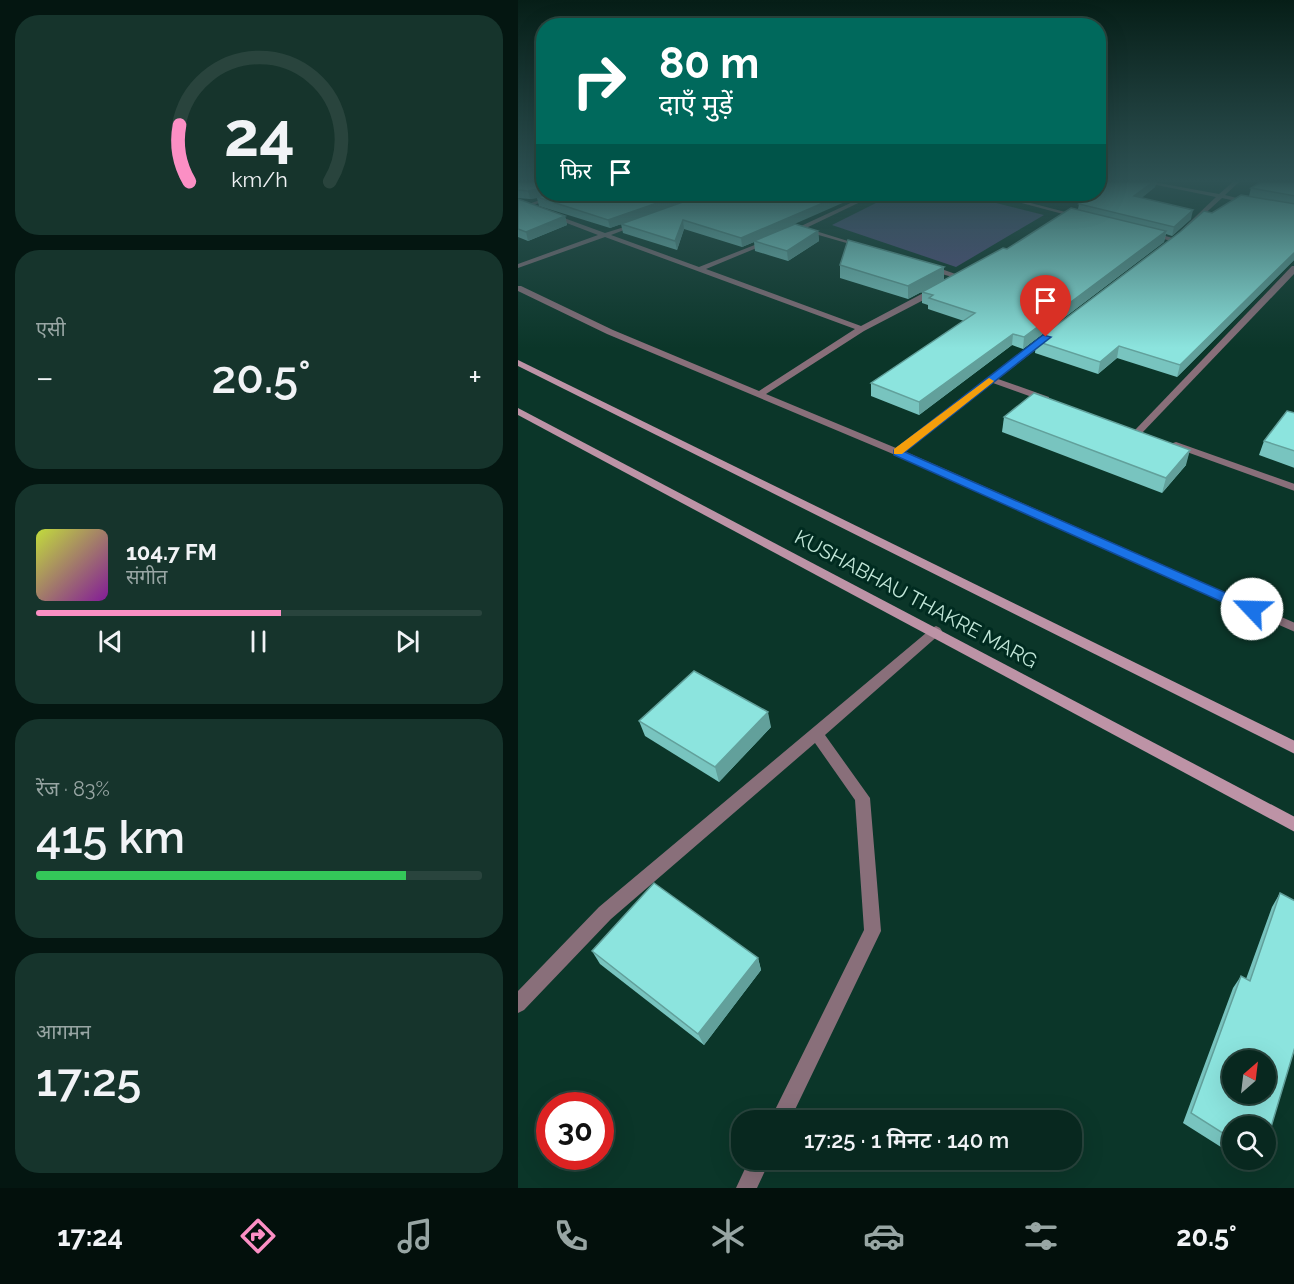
<!DOCTYPE html>
<html lang="hi">
<head>
<meta charset="utf-8">
<style>
	:root { --surface:#08281f; --page:#16342c; --text:#f1f3f6; --muted:#98a6a4; --line:#29443d; --accent:#fb8fc4 }
	body { margin:0; font-family:Raleway,"Noto Sans Devanagari",sans-serif; background:var(--page); color:var(--text); height:100vh; display:flex; flex-direction:column; font-size:22px; white-space:nowrap }
	* { box-sizing:border-box; margin:0 }
	p { font-size:20px; color:var(--muted) }
	.icon { flex:none; width:33px; height:33px; fill:none; stroke:currentColor; stroke-width:2; stroke-linecap:round; stroke-linejoin:round }
	.map { position:relative; flex:1; overflow:hidden }
	.drawer { display:flex; flex-direction:column; gap:15px; padding:15px; background:#041611; width:518px }
	.drawer>* { flex:none }
	.guide { position:absolute; left:18px; top:18px; width:570px; height:183px; border-radius:24px; box-shadow:0 6px 24px #0002,0 0 0 2px var(--line); background:#00695c; color:#fff; overflow:hidden }
	.needle { width:39px; rotate:28deg }
	.tools { position:absolute; left:704px; top:1050px; display:grid; gap:12px }
	.tools a { display:grid; place-items:center; width:54px; height:54px; border-radius:50%; background:var(--surface); box-shadow:0 6px 24px #0002,0 0 0 2px var(--line); font-size:30px }
	.speed { position:absolute; left:18px; top:1092px; display:flex; gap:12px; font-size:30px; font-weight:700; text-align:center }
	.speed>* { display:grid; place-content:center; width:78px; height:78px; border-radius:50%; background:var(--surface); box-shadow:0 6px 24px #0002,0 0 0 2px var(--line); line-height:1 }
	.speed .limit { border:9px solid #d22; background:#fff; color:#111 }
	.pin { position:absolute; display:grid; place-items:center; width:51px; height:51px; color:#fff; margin:-62px -26px; border-radius:50% 50% 50% 0; rotate:-45deg; box-shadow:0 0 6px #0007 }
	.pin .icon { rotate:45deg }
	.me { position:absolute; width:66px; margin:-33px; rotate:294deg; stroke-linejoin:round; filter:drop-shadow(0 0 4px #0008) }
	.turn { display:flex; align-items:center; gap:21px; height:126px; padding:0 24px; font-size:27px }
	.turn .icon { width:78px; height:78px; stroke-width:2.5 }
	.turn b { display:block; font-size:42px; line-height:51px }
	.then { display:flex; align-items:center; height:57px; padding:0 24px; background:#0003; gap:12px; font-size:22px }
	.big { font-size:45px; font-weight:600; line-height:1.1 }
	.drawer .widget { flex:1; display:flex; flex-direction:column; justify-content:center; gap:9px; min-width:0; padding:0 21px; border-radius:24px; background:var(--page) }
	.drawer .dial { align-items:center; gap:0 }
	.dial svg { height:156px; overflow:visible; fill:none; stroke:var(--line); stroke-width:7; stroke-linecap:round; text-anchor:middle }
	.dial text { fill:var(--text); stroke:none }
	.song { display:flex; align-items:center; gap:18px }
	.cover { width:72px; height:72px; border-radius:9px; background:linear-gradient(135deg,hsl(70 70% 55%),hsl(290 70% 35%)) }
	.played { height:6px; border-radius:3px; background:linear-gradient(90deg,var(--accent) 55%,var(--line) 55%) }
	.keys { display:flex; justify-content:space-around; direction:ltr }
	.heat { display:flex; justify-content:space-between; align-items:center; font-size:33px; direction:ltr }
	.charge { height:9px; border-radius:4px; background:linear-gradient(90deg,#34c759 83%,var(--line) 0) }
	.trip { position:absolute; left:213px; top:1110px; width:351px; height:60px; border-radius:24px; background:var(--surface); box-shadow:0 6px 24px #0002,0 0 0 2px var(--line); font-weight:600; line-height:60px; text-align:center }
	.tabs { display:flex; height:96px; justify-content:space-around; align-items:center; background:#03100c; color:var(--muted) }
	.tabs .icon { width:42px; height:42px }
	.tabs .active { color:var(--accent) }
	.tabs b { font-size:27px; color:var(--text) }
	main { display:flex; flex:1; min-height:0 }
	.map>svg:first-child { display:block }
	.green { fill:#564e81 }
	.lines { fill:none; stroke-linecap:round; stroke-linejoin:round }
	.minor { fill:#896f7a; fill-rule:evenodd }
	.secondary { fill:#bd93a6; fill-rule:evenodd }
	.wall { fill:#78c4bf }
	.shaded-wall { fill:#62a09b }
	.building { fill:#8ce4de; stroke:#62a09b; stroke-width:1.5; fill-rule:evenodd }
	.route { fill:#1a73e8; stroke:#114b97; stroke-width:1.5 }
	.slow { fill:#f59e0b }
	.labels { text-anchor:middle; stroke-width:6; stroke-linejoin:round; paint-order:stroke }
	.street-label { font-size:20px; fill:#c2e7d9; stroke:#002b20 }
</style>
</head>
<body>
<main>
<section class="drawer">
<div class="widget dial"><svg viewBox="0 0 100 80">
<path d="M14 69A42 42 0 1 1 86 69"/>
<path d="M14 69A42 42 0 0 1 9 40" stroke="#fb8fc4"/>
<text x="50" y="56" font-size="32" font-weight="700">24</text>
<text x="50" y="72" font-size="11">km/h</text>
</svg></div>
<div class="widget"><p>एसी</p>
<div class="heat"><a>−</a><b class="big">20.5°</b><a>+</a></div>
</div>
<div class="widget">
<div class="song"><i class="cover"></i><div><b>104.7 FM</b><p>संगीत</p></div></div>
<div class="played"></div>
<div class="keys"><svg class="icon" aria-label="previous" viewBox="0 0 24 24"><path d="M18 5L8 12l10 7zM5 5v14"/></svg><svg class="icon" aria-label="pause" viewBox="0 0 24 24"><path d="M8 5v14M16 5v14"/></svg><svg class="icon" aria-label="next" viewBox="0 0 24 24"><path d="M6 5l10 7-10 7zM19 5v14"/></svg></div>
</div>
<div class="widget"><p>रेंज · 83%</p><b class="big">415 km</b><div class="charge"></div></div>
<div class="widget"><p>आगमन</p><b class="big">17:25</b></div>
</section>
<div class="map">
<svg width="777" height="1188" viewBox="0 0 777 1188">
	<rect width="100%" height="100%" fill="#0b3629"/>
	<path class="green" d="M376,194H442L526,215L438,267L314,225Z"/>
	<g class="lines">
		<g class="minor">
			<path d="M624,182H635L701,194L715,182H721L707,195L735,202L732,204L704,198L656,242L629,234L632,232L655,238L698,197Z"/>
			<path d="M39,194H46L10,207L5,206Z"/>
			<path d="M352,194H359L288,228L346,246V248L283,230L273,234L270,232Z"/>
			<path d="M470,194H478L563,216L560,218Z"/>
			<path d="M35,214L87,233L119,223V225L93,235L181,267L249,240H253V242L188,269L343,326L413,289H419V293L346,331L248,394L378,448L528,333H534V337L480,379L531,397V401H525L475,383L386,451L777,623V632L375,454L89,334L0,291V286H3L95,330L241,391L337,329L87,237L0,268V264L80,235L33,217V215Z"/>
			<path d="M409,266H415L446,277L442,279L409,270Z"/>
			<path d="M774,266H777V273L623,434H617V430Z"/>
			<path d="M658,442L777,484V491L655,447V443Z"/>
			<path d="M418,626L422,628L424,631L422,634L307,735L352,798L363,931L272,1120H252L346,930L337,800L297,743L93,919L6,1010L0,1013V991L81,907L414,628Z"/>
			<path d="M231,1160H252L239,1188H218Z"/>
		</g>
		<g class="secondary">
			<path d="M0,360L777,741V754L0,366Z"/>
			<path d="M0,408L777,817V832L0,415Z"/>
		</g>
	</g>
	<g class="wall">
		<path d="M0,182L275,225L300,231L301,241L270,261L237,251L236,242L224,247L166,229L159,250L105,233L103,224L92,228L21,206L19,198L12,199L0,198Z"/>
		<path d="M580,182H638L637,187L623,198L673,219L654,236L648,234L646,242L505,349L494,345L401,415L353,396V383L446,321L410,309V305L404,303V292L489,249L560,209L561,204L563,203L517,194H580Z"/>
		<path d="M777,182V259L659,377L599,358L580,374L517,353L518,341L694,213L731,196L733,188Z"/>
		<path d="M0,199L47,216L49,225L10,241L0,237Z"/>
		<path d="M322,265L426,280L390,299L322,278Z"/>
		<path d="M777,413V468L741,455L746,441Z"/>
		<path d="M486,417L668,465L644,493L484,432Z"/>
		<path d="M121,721L253,727L201,782L127,736Z"/>
		<path d="M762,893L714,1126V1154L665,1123L715,988L723,976L728,979L754,907Z"/>
		<path d="M74,951L240,958L243,970L186,1045L82,964Z"/>
		<path d="M722,1160H742L734,1167Z"/>
	</g>
	<g class="shaded-wall">
		<path d="M635,182H638L637,187L615,205L616,196Z"/>
		<path d="M26,188V194H38L12,199L10,191Z"/>
		<path d="M165,194H191L92,228L90,220Z"/>
		<path d="M326,194H345L238,241H236V242L224,247L223,238Z"/>
		<path d="M675,210L673,219L654,236L656,227Z"/>
		<path d="M47,216L49,225L10,241L8,232Z"/>
		<path d="M165,220L166,229L159,250L157,241Z"/>
		<path d="M300,231L301,241L270,261L269,251Z"/>
		<path d="M648,231L646,242L505,349L506,337Z"/>
		<path d="M777,252V259L659,377L662,365Z"/>
		<path d="M426,267V280L390,299V286Z"/>
		<path d="M495,334L494,345L401,415V402Z"/>
		<path d="M601,346L599,358L580,374L582,362Z"/>
		<path d="M672,450L668,465L644,493L648,478Z"/>
		<path d="M250,712L253,727L201,782L197,767Z"/>
		<path d="M240,958L243,970L186,1045L180,1034Z"/>
	</g>
	<g class="building">
		<path d="M0,182H26V188L10,191L0,190Z"/>
		<path d="M580,182H635L616,196L675,210L656,227L561,204L573,196L560,194H580Z"/>
		<path d="M743,182H777V196L733,188Z"/>
		<path d="M30,194H165L90,220L19,197Z"/>
		<path d="M187,194H326L223,238L165,220L157,241L103,224Z"/>
		<path d="M723,195L777,204V252L662,365L601,346L582,362L518,341L662,232L686,211L694,213Z"/>
		<path d="M0,199L47,216L8,232L0,229Z"/>
		<path d="M553,208L648,231L506,337L495,334L401,402L353,383L457,313L411,298L415,295L404,292L485,248L489,249Z"/>
		<path d="M277,224L300,231L269,251L236,241Z"/>
		<path d="M330,240L426,267L390,286L322,265Z"/>
		<path d="M516,393L672,450L648,478L486,417Z"/>
		<path d="M769,411L777,413V451L746,441Z"/>
		<path d="M176,671L250,712L197,767L121,721Z"/>
		<path d="M136,883L240,958L180,1034L74,951Z"/>
		<path d="M762,893L777,901V1047L747,1147V1126H714V1139L673,1113L723,976L732,981ZM714,1060H747V1094H714Z"/>
	</g>
	<linearGradient id="sky" x2="0" y2="1"><stop stop-color="#061e17"/><stop offset="0.52" stop-color="#2e5254"/><stop offset="1" stop-color="#2e5254" stop-opacity="0"/></linearGradient>
	<rect width="777" height="348" fill="url(#sky)"/>
	<path class="route" d="M525,335L533,337L387,452L738,606V613H729L376,455V450Z"/>
	<path class="slow" d="M471,378L476,381L474,383L384,454H376V449Z"/>
	<g class="labels">
		<g class="street-label">
			<text transform="translate(398 599) rotate(28)" y="7">KUSHABHAU THAKRE MARG</text>
		</g>
	</g>
</svg>
<div class="tools">
<a><svg class="needle" viewBox="-14 -14 28 28"><path d="M0-13l5 13h-10z" fill="#e53935"/><path d="M0 13l5-13h-10z" fill="#98a6a4"/></svg></a>
<a><svg class="icon" aria-label="search" viewBox="0 0 24 24"><circle cx="10" cy="10" r="6"/><path d="M15 15l6 6"/></svg></a>
</div>
<div class="speed"><div class="limit">30</div></div>
<div class="pin" style="left:528px;top:337px;background:#d93025"><svg class="icon" aria-label="arrive" viewBox="0 0 24 24"><path d="M6 21V4h12l-3 4 3 4H6"/></svg></div>
<svg class="me" style="left:734px;top:609px" viewBox="-20 -20 40 40"><circle r="19" fill="#fff"/><path d="M0-13L10 11 0 6-10 11z" fill="#1a73e8"/></svg>
<div class="trip">17:25 · 1 मिनट · 140 m</div>
<div class="guide">
<div class="turn"><svg class="icon" aria-label="right" viewBox="0 0 24 24"><path d="M7 20v-9h11M14 6l5 5-5 5"/></svg><div><b>80 m</b>दाएँ मुड़ें</div></div>
<div class="then">फिर<svg class="icon" aria-label="arrive" viewBox="0 0 24 24"><path d="M6 21V4h12l-3 4 3 4H6"/></svg></div>
</div>
</div>
</main>
<nav class="tabs">
<b>17:24</b>
<svg class="icon active" aria-label="directions" viewBox="0 0 24 24"><path d="M12 3l9 9-9 9-9-9zM9 14v-3h6M13 9l2 2-2 2"/></svg>
<svg class="icon" aria-label="music" viewBox="0 0 24 24"><path d="M9 18V5l10-2v13"/><circle cx="6" cy="18" r="3"/><circle cx="16" cy="16" r="3"/></svg>
<svg class="icon" aria-label="phone" viewBox="0 0 24 24"><path d="M5 4h4l2 5-3 2q2 4 5 5l2-3 5 2v4C11 20 4 13 5 4z"/></svg>
<svg class="icon" aria-label="climate" viewBox="0 0 24 24"><path d="M12 3v18M4 7l16 10M4 17L20 7"/></svg>
<svg class="icon" aria-label="car" viewBox="0 0 24 24"><path d="M5 17H2v-5l4-1 3-4h7l3 4 3 1v5h-3M9 17h6M6 11h13"/><circle cx="7" cy="17" r="2"/><circle cx="17" cy="17" r="2"/></svg>
<svg class="icon" aria-label="filters" viewBox="0 0 24 24"><path d="M4 7h16M4 17h16"/><circle cx="9" cy="7" r="2"/><circle cx="15" cy="17" r="2"/></svg>
<b>20.5°</b>
</nav>
</body>
</html>
